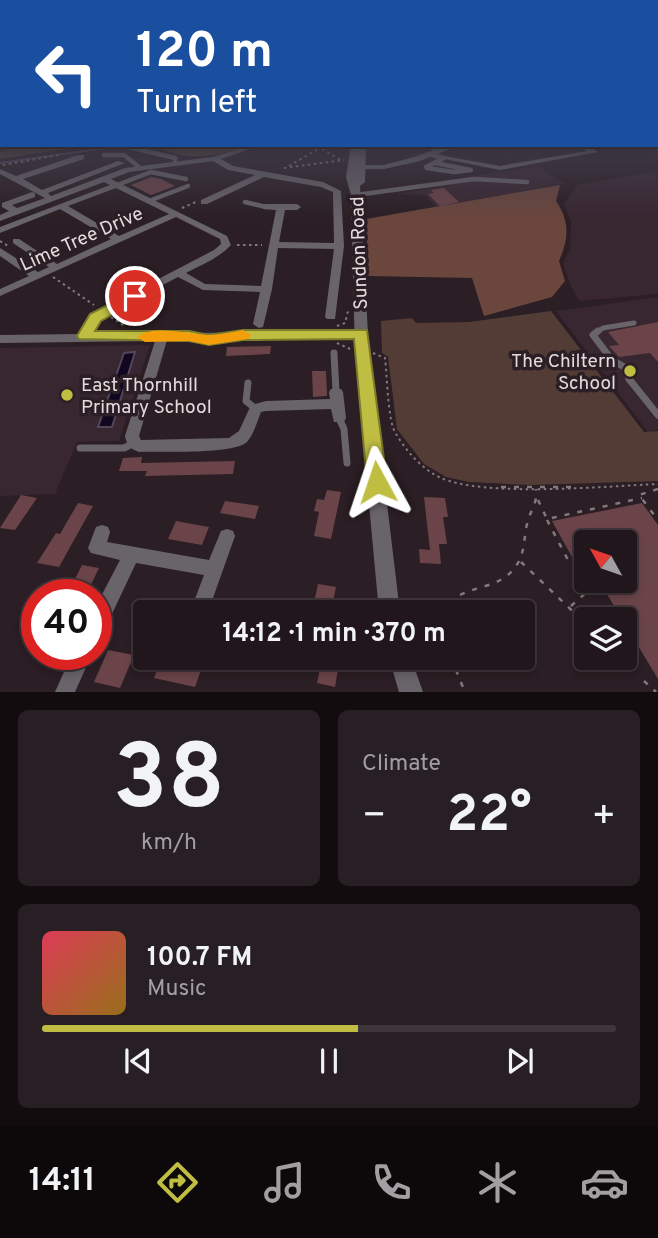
<!DOCTYPE html>
<html lang="en">
<head>
<meta charset="utf-8">
<style>
	:root { --surface:#20161b; --page:#281f24; --text:#f1f3f6; --muted:#a29fa3; --line:#3d353a; --accent:#bfbe42 }
	body { margin:0; font-family:Overpass,sans-serif; background:var(--page); color:var(--text); height:100vh; display:flex; flex-direction:column; font-size:26px; white-space:nowrap }
	* { box-sizing:border-box; margin:0 }
	p { font-size:23px; color:var(--muted) }
	.icon { flex:none; width:38px; height:38px; fill:none; stroke:currentColor; stroke-width:2; stroke-linecap:round; stroke-linejoin:round }
	.map { position:relative; height:692px; overflow:hidden }
	.details { display:flex; flex-direction:column; gap:18px; padding:18px; background:#120c0f; flex:1 }
	.details>* { flex:none }
	.banner { position:absolute; left:0px; top:0px; width:658px; height:147px; box-shadow:0 4px 10px #0003,0 0 0 2px var(--line); background:#1a4fa0; color:#fff; overflow:hidden }
	.needle { width:46px; rotate:310deg }
	.fabs { position:absolute; left:574px; top:530px; display:grid; gap:14px }
	.fabs a { display:grid; place-items:center; width:63px; height:63px; border-radius:7px; background:var(--surface); box-shadow:0 4px 10px #0003,0 0 0 2px var(--line); font-size:35px }
	.speed { position:absolute; left:21px; top:579px; display:flex; gap:14px; font-size:35px; font-weight:700; text-align:center }
	.speed>* { display:grid; place-content:center; width:91px; height:91px; border-radius:50%; background:var(--surface); box-shadow:0 4px 10px #0003,0 0 0 2px var(--line); line-height:1 }
	.speed .limit { border:10px solid #d22; background:#fff; color:#111 }
	.pin { position:absolute; display:grid; place-items:center; width:60px; height:60px; color:#fff; margin:-30px; border:4px solid #fff; border-radius:50%; box-shadow:0 2px 7px #0007 }
	.me { position:absolute; width:77px; margin:-38px; rotate:355deg; stroke-linejoin:round; filter:drop-shadow(0 0 5px #0008) }
	.turn { display:flex; align-items:center; gap:24px; height:147px; padding:0 21px; font-size:32px }
	.turn .icon { width:91px; height:91px; stroke-width:2.5 }
	.turn b { display:block; font-size:49px; line-height:60px }
	.big { font-size:52px; font-weight:700; line-height:1.1 }
	.details .widget { flex:1; display:flex; flex-direction:column; justify-content:center; gap:10px; min-width:0; padding:0 24px; border-radius:10px; background:var(--page) }
	.details .dial { align-items:center; gap:0 }
	.dial b { font-size:91px; line-height:1 }
	.song { display:flex; align-items:center; gap:21px }
	.cover { width:84px; height:84px; border-radius:10px; background:linear-gradient(135deg,hsl(350 70% 55%),hsl(40 70% 35%)) }
	.played { height:7px; border-radius:4px; background:linear-gradient(90deg,var(--accent) 55%,var(--line) 55%) }
	.keys { display:flex; justify-content:space-around; direction:ltr }
	.heat { display:flex; justify-content:space-between; align-items:center; font-size:38px; direction:ltr }
	.details .tiles { flex:1; display:grid; gap:18px; grid-template-columns:1fr 1fr }
	.widget:last-child { grid-column:span 2 }
	.trip { position:absolute; left:133px; top:600px; width:402px; height:70px; border-radius:7px; background:var(--surface); box-shadow:0 4px 10px #0003,0 0 0 2px var(--line); font-weight:700; line-height:70px; text-align:center }
	.tab-bar { display:flex; height:112px; justify-content:space-around; align-items:center; background:#0d090b; color:var(--muted) }
	.tab-bar .icon { width:49px; height:49px }
	.tab-bar .active { color:var(--accent) }
	.tab-bar b { font-size:32px; color:var(--text) }
	.map>svg:first-child { display:block }
	.built { fill:#382630 }
	.green { fill:#533c35 }
	.forest { fill:#6b463c }
	.water { fill:#120721; stroke:#51475a; stroke-width:2 }
	.lines { fill:none; stroke-linecap:round; stroke-linejoin:round }
	.stream { stroke:#51475a; stroke-width:2 }
	.building { fill:#6a4448 }
	.path-far1 { stroke:#84797e; stroke-width:2; stroke-dasharray:2.5 3.5; stroke-linecap:butt }
	.path { stroke:#84797e; stroke-width:2.5; stroke-dasharray:5 8; stroke-linecap:butt }
	.service-far2 { stroke:#69646a; stroke-width:4.5 }
	.service-far1 { stroke:#69646a; stroke-width:5 }
	.service { stroke:#69646a; stroke-width:7 }
	.minor { fill:#69646a; fill-rule:evenodd }
	.tertiary { fill:#69646a; fill-rule:evenodd }
	.trunk { fill:#c0b4c0; fill-rule:evenodd }
	.route { fill:#bfbe42; stroke:#7c7c2b; stroke-width:2 }
	.slow { fill:#f59e0b }
	.poi-dot { fill:#bfbe42; stroke:#2b1e24; stroke-width:2.5 }
	.labels { text-anchor:middle; stroke-width:7; stroke-linejoin:round; paint-order:stroke }
	.street-label { font-size:19px; fill:#e4dbdf; stroke:#2b1e24 }
	.poi-label { font-size:19px; fill:#e4dbdf; stroke:#2b1e24; text-anchor:end }
</style>
</head>
<body>
<div class="map">
<svg width="658" height="692" viewBox="0 0 658 692">
	<rect width="100%" height="100%" fill="#2b1e24"/>
	<g class="built">
		<path d="M538,166L564,184L436,207L425,195L395,194L451,185L447,180Z"/>
		<path d="M658,171V294L579,301L570,284L563,263L570,249L571,222L564,204L577,185Z"/>
		<path d="M658,297V430L648,432L556,311Z"/>
		<path d="M150,345L119,441L77,442L55,494L0,496V348Z"/>
	</g>
	<g class="green">
		<path d="M17,145H91L0,159V152Z"/>
		<path d="M155,145H249C216,157 186,163 155,145Z"/>
		<path d="M551,311L644,432L658,431V481L531,485L469,482L446,477L424,464L397,429L388,357L382,353L381,321L412,318L416,323L469,322Z"/>
	</g>
	<path class="forest" d="M560,185L556,201C570,222 569,238 559,261L565,281L552,297L484,316L472,278L368,276L366,219Z"/>
	<path class="water" d="M135,352L112,427H98L124,353Z"/>
	<g class="lines">
		<path class="stream" d="M0,163L113,147"/>
	</g>
	<g class="building">
		<path d="M151,177L161,179L175,186L151,195L131,185Z"/>
		<path d="M444,188L459,202L440,206L428,194L434,193L431,190Z"/>
		<path d="M658,322V362L650,353L619,357L609,346L619,345L608,332Z"/>
		<path d="M271,346L270,354L226,356L227,347Z"/>
		<path d="M312,371H326L327,396L313,397Z"/>
		<path d="M142,457L141,463L235,461L233,474L145,476L147,471H119L123,458Z"/>
		<path d="M327,490L341,492L331,539L314,536L319,512L314,511L317,499L324,500Z"/>
		<path d="M21,495L37,498L15,530L0,528Z"/>
		<path d="M424,497L445,498L448,517H443L447,544H439L441,564L420,563L419,549L430,550Z"/>
		<path d="M225,501L259,506L255,519L220,513Z"/>
		<path d="M78,503L93,506L59,567L37,563L56,533L60,534Z"/>
		<path d="M642,503L658,525V679L599,581H625V542H586V554L572,557L552,521Z"/>
		<path d="M176,521L209,527L202,545L168,539Z"/>
		<path d="M82,565L99,568L86,595H67Z"/>
		<path d="M318,584L336,587L331,612H312Z"/>
		<path d="M108,650L134,655L120,688L94,682Z"/>
		<path d="M162,658L203,664L195,687L154,678Z"/>
		<path d="M322,658H340L335,687L317,683Z"/>
	</g>
	<g class="lines">
		<g class="path-far1">
			<path d="M179,145L198,148L227,146"/>
			<path d="M322,145L320,148L341,160"/>
			<path d="M3,165L59,155"/>
			<path d="M289,166L320,148"/>
			<path d="M284,168L344,160"/>
			<path d="M182,208L196,202"/>
			<path d="M0,241L8,246"/>
			<path d="M237,245H262"/>
			<path d="M53,277L94,305"/>
			<path d="M111,317L126,327"/>
			<path d="M337,326L345,323L348,311"/>
			<path d="M337,343L350,349"/>
			<path d="M373,353L385,358C387,374 388,421 395,432C405,450 421,468 439,477C481,498 608,486 658,484"/>
		</g>
		<g class="path">
			<path d="M501,487H574"/>
			<path d="M658,489L639,495L658,520"/>
			<path d="M538,500L547,519L642,498"/>
			<path d="M547,520L568,560L586,568"/>
			<path d="M521,562L583,621"/>
			<path d="M571,606L597,583L596,581"/>
			<path d="M441,612C459,581 502,595 519,561C525,549 524,536 527,524C530,510 538,504 536,489"/>
			<path d="M451,658L465,692"/>
			<path d="M644,681L656,692"/>
		</g>
		<g class="service-far2">
			<path d="M120,145L175,158V163"/>
			<path d="M426,145L437,150"/>
			<path d="M428,154L444,158L426,167L427,168L454,172L471,170L435,163"/>
			<path d="M104,155H124L139,167"/>
			<path d="M117,185L151,172L186,179"/>
			<path d="M356,195L474,179L527,182"/>
			<path d="M149,201L188,186"/>
			<path d="M245,202L266,207"/>
		</g>
		<g class="service-far1">
			<path d="M113,307L132,319"/>
			<path d="M596,333L603,328L634,323"/>
		</g>
		<g class="service">
			<path d="M598,331L593,335L612,360L626,368L629,379L658,415"/>
			<path d="M334,353L336,392"/>
			<path d="M248,383L246,401L256,409"/>
			<path d="M339,418L344,429L347,463"/>
			<path d="M80,448H124L134,443"/>
		</g>
		<g class="minor">
			<path d="M250,145H262L221,159L233,166L323,182L341,191L344,246L335,319H327L325,317L334,249L278,248L272,289L263,327L259,328L253,324L260,292L203,290L178,277L107,314L101,320L92,334L366,331L368,334L366,337L362,338L167,340L139,436L141,440L229,438L239,431L251,405L266,401L330,399L329,392L331,389H341L343,392L346,418L344,422H334L331,409L266,411L261,412C257,422 254,434 247,442C233,455 160,451 139,452C130,449 127,445 125,436L155,341L0,343V335L80,334L92,316L99,310L214,250L221,244L220,239L176,217L0,296V289L29,276L0,256V248L38,272L49,267L13,243V239H19L57,264L111,239L60,209L0,233V227L110,185L104,182L0,221V215L9,211L2,207V203L32,192L35,193V197L12,205L17,208L45,198L0,174V169L16,176L78,155H84V159L23,179L42,190L118,161L125,163L48,193L51,196L125,168L213,157ZM213,161L228,170L255,175L201,200V204H207L264,177L321,187L333,192L334,243L279,242L285,210H297L301,207L297,204H266L263,205V209L276,210L261,286L205,284L186,273C201,265 219,258 231,245L227,236L111,179L129,172ZM116,188L169,214L119,236L68,206Z"/>
			<path d="M448,145H460L420,161L384,169H351L347,167L351,165H384L414,157Z"/>
			<path d="M577,145H587L598,152L500,170L440,158L444,156L500,166L587,151Z"/>
			<path d="M102,525L108,527L110,532L107,542L209,560L221,531L227,529L233,531L235,536L208,612H190L204,575L136,563L103,633L96,635V606L120,560L91,553L88,548L96,527Z"/>
			<path d="M72,654H92L75,692H55Z"/>
		</g>
		<g class="tertiary">
			<path d="M351,145L366,147L365,182L360,186L369,353L400,612H379L355,353L351,195L346,177Z"/>
			<path d="M389,658H411L423,692H399Z"/>
		</g>
		<path class="trunk" d="M0,132H2L0,139Z"/>
	</g>
	<linearGradient id="sky" x2="0" y2="1"><stop stop-color="#181014"/><stop offset="0.57" stop-color="#444150"/><stop offset="1" stop-color="#444150" stop-opacity="0"/></linearGradient>
	<rect width="658" height="221" fill="url(#sky)"/>
	<path class="route" d="M135,291L140,293V299L101,321L95,331H189L209,335L243,330H367L387,482L384,488L377,490L370,488L367,482L354,339L243,340L209,345L189,341L79,339L77,336L90,314Z"/>
	<path class="slow" d="M243,330L251,335L248,339L209,345L189,341L145,342L137,337C150,324 192,334 209,335C220,335 232,332 243,330Z"/>
	<g class="poi-dot">
		<circle cx="630" cy="371" r="7"/>
		<circle cx="67" cy="395" r="7"/>
	</g>
	<g class="labels">
		<g class="street-label">
			<text transform="translate(81 238) rotate(-24)" y="7">Lime Tree Drive</text>
			<text transform="translate(358 253) rotate(-92)" y="7">Sundon Road</text>
		</g>
		<g class="poi-label">
			<text x="616" y="367">The Chiltern<tspan x="616" dy="22">School</tspan></text>
			<text x="81" y="391" text-anchor="start">East Thornhill<tspan x="81" dy="22">Primary School</tspan></text>
		</g>
	</g>
</svg>
<div class="fabs">
<a><svg class="needle" viewBox="-14 -14 28 28"><path d="M0-13l5 13h-10z" fill="#e53935"/><path d="M0 13l5-13h-10z" fill="#a29fa3"/></svg></a>
<a><svg class="icon" aria-label="layers" viewBox="0 0 24 24"><path d="M12 4l9 5-9 5-9-5zM3 14l9 5 9-5"/></svg></a>
</div>
<div class="speed"><div class="limit">40</div></div>
<div class="pin" style="left:135px;top:296px;background:#d93025"><svg class="icon" aria-label="arrive" viewBox="0 0 24 24"><path d="M6 21V4h12l-3 4 3 4H6"/></svg></div>
<svg class="me" style="left:377px;top:482px" viewBox="-20 -20 40 40"><path d="M0-17L14 15 0 8-14 15z" fill="#bfbe42" stroke="#fff" stroke-width="4"/></svg>
<div class="trip">14:12 · 1 min · 370 m</div>
<div class="banner">
<div class="turn"><svg class="icon" aria-label="left" viewBox="0 0 24 24"><path d="M17 20v-9H6M10 6l-5 5 5 5"/></svg><div><b>120 m</b>Turn left</div></div>
</div>
</div>
<section class="details">
<div class="tiles">
<div class="widget dial"><b>38</b><p>km/h</p></div>
<div class="widget"><p>Climate</p>
<div class="heat"><a>−</a><b class="big">22°</b><a>+</a></div>
</div>
<div class="widget">
<div class="song"><i class="cover"></i><div><b>100.7 FM</b><p>Music</p></div></div>
<div class="played"></div>
<div class="keys"><svg class="icon" aria-label="previous" viewBox="0 0 24 24"><path d="M18 5L8 12l10 7zM5 5v14"/></svg><svg class="icon" aria-label="pause" viewBox="0 0 24 24"><path d="M8 5v14M16 5v14"/></svg><svg class="icon" aria-label="next" viewBox="0 0 24 24"><path d="M6 5l10 7-10 7zM19 5v14"/></svg></div>
</div>
</div>
</section>
<nav class="tab-bar">
<b>14:11</b>
<svg class="icon active" aria-label="directions" viewBox="0 0 24 24"><path d="M12 3l9 9-9 9-9-9zM9 14v-3h6M13 9l2 2-2 2"/></svg>
<svg class="icon" aria-label="music" viewBox="0 0 24 24"><path d="M9 18V5l10-2v13"/><circle cx="6" cy="18" r="3"/><circle cx="16" cy="16" r="3"/></svg>
<svg class="icon" aria-label="phone" viewBox="0 0 24 24"><path d="M5 4h4l2 5-3 2q2 4 5 5l2-3 5 2v4C11 20 4 13 5 4z"/></svg>
<svg class="icon" aria-label="climate" viewBox="0 0 24 24"><path d="M12 3v18M4 7l16 10M4 17L20 7"/></svg>
<svg class="icon" aria-label="car" viewBox="0 0 24 24"><path d="M5 17H2v-5l4-1 3-4h7l3 4 3 1v5h-3M9 17h6M6 11h13"/><circle cx="7" cy="17" r="2"/><circle cx="17" cy="17" r="2"/></svg>
</nav>
</body>
</html>
